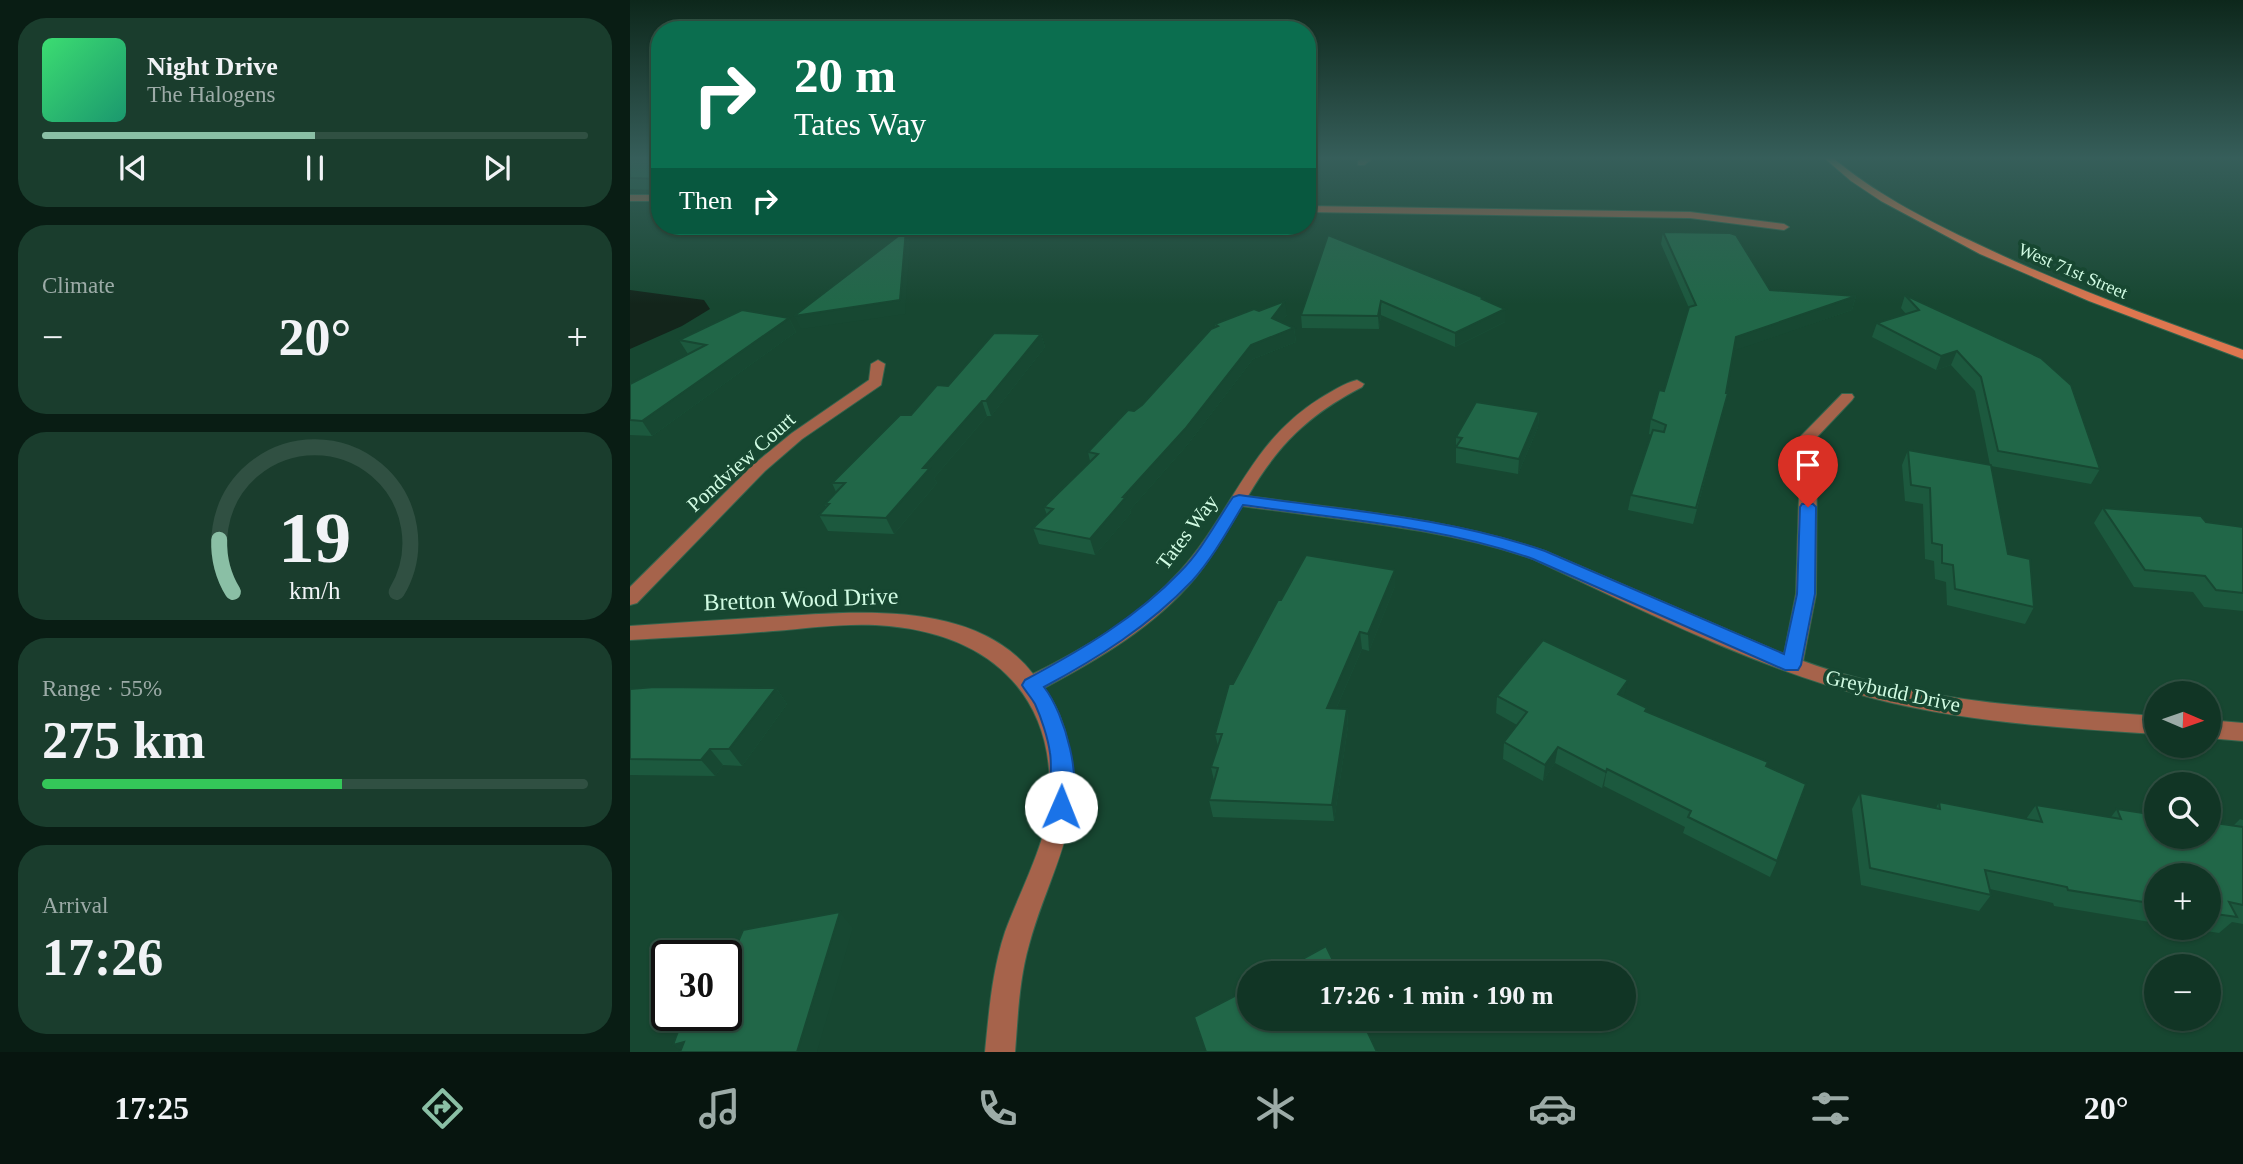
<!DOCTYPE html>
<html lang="en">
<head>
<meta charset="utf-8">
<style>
	:root { --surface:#113525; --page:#1a3d2d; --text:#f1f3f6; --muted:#9caba7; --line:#305042; --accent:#8abfa5 }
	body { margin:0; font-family:Georgia,serif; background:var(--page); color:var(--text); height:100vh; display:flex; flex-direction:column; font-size:26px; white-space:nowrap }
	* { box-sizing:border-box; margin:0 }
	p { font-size:23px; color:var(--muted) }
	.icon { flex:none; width:38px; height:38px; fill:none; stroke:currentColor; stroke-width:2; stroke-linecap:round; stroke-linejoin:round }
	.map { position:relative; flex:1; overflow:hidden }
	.drawer { display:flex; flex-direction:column; gap:18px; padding:18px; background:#091d14; width:630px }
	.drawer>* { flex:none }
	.guide { position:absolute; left:21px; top:21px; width:665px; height:214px; border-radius:28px; box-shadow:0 2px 5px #0004,0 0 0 2px var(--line); background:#0b6e4f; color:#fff; overflow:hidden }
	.needle { width:46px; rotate:92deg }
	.controls { position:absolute; left:1514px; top:681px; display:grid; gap:14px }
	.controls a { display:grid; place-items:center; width:77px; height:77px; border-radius:50%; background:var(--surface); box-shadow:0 2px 5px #0004,0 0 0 2px var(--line); font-size:35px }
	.speed { position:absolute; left:21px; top:940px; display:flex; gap:14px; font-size:35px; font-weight:700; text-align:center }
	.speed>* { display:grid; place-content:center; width:91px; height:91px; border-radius:50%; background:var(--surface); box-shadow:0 2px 5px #0004,0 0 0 2px var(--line); line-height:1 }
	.speed .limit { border:4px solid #111; border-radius:10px; background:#fff; color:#111 }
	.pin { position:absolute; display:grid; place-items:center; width:60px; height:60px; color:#fff; margin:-72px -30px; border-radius:50% 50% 50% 0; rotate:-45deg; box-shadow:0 0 7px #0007 }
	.pin .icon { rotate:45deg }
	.me { position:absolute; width:77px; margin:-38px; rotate:1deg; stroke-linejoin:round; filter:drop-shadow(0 0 5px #0008) }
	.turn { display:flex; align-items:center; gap:24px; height:147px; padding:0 28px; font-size:32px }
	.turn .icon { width:91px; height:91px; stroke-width:2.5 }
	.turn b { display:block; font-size:49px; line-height:60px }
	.then { display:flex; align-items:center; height:66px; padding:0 28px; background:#0003; gap:14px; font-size:26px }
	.big { font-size:52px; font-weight:800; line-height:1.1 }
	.drawer .widget { flex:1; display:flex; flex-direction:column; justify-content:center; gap:10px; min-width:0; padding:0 24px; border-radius:28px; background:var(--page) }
	.drawer .dial { align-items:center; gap:0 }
	.dial svg { height:182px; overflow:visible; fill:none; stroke:var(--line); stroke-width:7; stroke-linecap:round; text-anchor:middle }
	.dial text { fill:var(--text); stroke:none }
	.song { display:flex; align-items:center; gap:21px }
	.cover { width:84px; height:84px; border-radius:10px; background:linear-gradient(135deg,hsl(140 70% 55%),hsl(160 70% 35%)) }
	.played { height:7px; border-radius:4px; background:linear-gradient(90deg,var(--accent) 50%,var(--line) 50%) }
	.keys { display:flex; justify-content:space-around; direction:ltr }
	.heat { display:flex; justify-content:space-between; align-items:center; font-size:38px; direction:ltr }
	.charge { height:10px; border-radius:5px; background:linear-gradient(90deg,#34c759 55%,var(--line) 0) }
	.trip { position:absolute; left:607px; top:961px; width:399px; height:70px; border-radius:35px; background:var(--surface); box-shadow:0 2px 5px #0004,0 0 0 2px var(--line); font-weight:800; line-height:70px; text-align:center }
	.tab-bar { display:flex; height:112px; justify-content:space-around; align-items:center; background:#07150f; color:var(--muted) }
	.tab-bar .icon { width:49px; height:49px }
	.tab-bar .active { color:var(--accent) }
	.tab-bar b { font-size:32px; color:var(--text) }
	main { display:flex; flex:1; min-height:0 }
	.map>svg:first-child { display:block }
	.water { fill:#13251b }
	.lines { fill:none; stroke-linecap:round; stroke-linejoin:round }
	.service-casing { stroke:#35644d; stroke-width:2 }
	.minor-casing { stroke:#35644d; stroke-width:2 }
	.secondary-casing { stroke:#35644d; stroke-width:2 }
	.service { fill:#a6634b; fill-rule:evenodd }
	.minor { fill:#a6634b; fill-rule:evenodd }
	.secondary { fill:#df764f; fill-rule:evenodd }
	.wall { fill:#1c593e }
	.shaded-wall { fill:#174832 }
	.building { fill:#216748; stroke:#174832; stroke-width:2 }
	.route { fill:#1a73e8; stroke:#114b97; stroke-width:2 }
	.labels { text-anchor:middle; stroke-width:7; stroke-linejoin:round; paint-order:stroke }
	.far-street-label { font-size:18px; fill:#d1fbe3; stroke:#174731 }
	.street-label { font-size:21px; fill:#d1fbe3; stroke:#174731 }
	.near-street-label { font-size:24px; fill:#d1fbe3; stroke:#174731 }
</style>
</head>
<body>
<main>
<section class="drawer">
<div class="widget">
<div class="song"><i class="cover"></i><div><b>Night Drive</b><p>The Halogens</p></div></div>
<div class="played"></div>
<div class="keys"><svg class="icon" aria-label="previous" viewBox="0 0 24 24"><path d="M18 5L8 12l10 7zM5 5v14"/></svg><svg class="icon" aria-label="pause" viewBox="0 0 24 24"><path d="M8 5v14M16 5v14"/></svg><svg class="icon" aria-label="next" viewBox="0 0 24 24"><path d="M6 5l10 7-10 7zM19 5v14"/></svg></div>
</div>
<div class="widget"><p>Climate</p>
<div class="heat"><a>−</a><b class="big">20°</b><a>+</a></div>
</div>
<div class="widget dial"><svg viewBox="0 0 100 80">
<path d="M14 69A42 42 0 1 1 86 69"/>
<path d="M14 69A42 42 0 0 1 8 46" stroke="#8abfa5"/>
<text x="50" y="56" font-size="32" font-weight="700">19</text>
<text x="50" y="72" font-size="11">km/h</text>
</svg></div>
<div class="widget"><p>Range · 55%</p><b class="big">275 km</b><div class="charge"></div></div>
<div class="widget"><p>Arrival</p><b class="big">17:26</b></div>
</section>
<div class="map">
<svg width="1613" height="1052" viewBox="0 0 1613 1052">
	<rect width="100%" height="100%" fill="#174731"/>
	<path class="water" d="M0,290L74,300L80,309L52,326L0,349Z"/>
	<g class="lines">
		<defs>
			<path id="service" d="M735,157H745L734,165H728V161Z"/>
			<g id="minor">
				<rect x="0" y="195" width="30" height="6"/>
				<path d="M677,206L1060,212L1154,224L1159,227L1154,230L1060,218L677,212Z"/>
				<path d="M248,360L255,364L251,385L172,439L135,471L7,603L0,605V587L123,465L162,433L239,380L241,364Z"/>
				<path d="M727,380L734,384L732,387C678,415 648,445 618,496C718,510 819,518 915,551L1154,654L1166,594L1171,436L1212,394H1222L1224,397L1222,400L1187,437L1186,594L1173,661C1286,702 1408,708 1526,716V734C1431,728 1334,722 1242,698C1127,669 1010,609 903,559C809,527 709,520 612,506C598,530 583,556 565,578C525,626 469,659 414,688C427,705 435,727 439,748C455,825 418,874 399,945C389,980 388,1016 385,1052H355C359,1012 362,971 375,932C388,896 415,845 419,807C428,699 364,636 259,626C221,622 181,628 143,631C95,635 48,637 0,640V626C46,623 92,620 138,617C222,612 345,598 403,674C457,647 510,616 550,571C603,512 618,444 689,399C701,392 714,383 727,380Z"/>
				<path d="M1578,720L1613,723V741L1578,738Z"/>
			</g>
			<path id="secondary" d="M1193,157H1202C1243,192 1291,217 1339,240C1428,283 1521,317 1613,350V359L1459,301L1350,254L1251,201L1221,181Z"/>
		</defs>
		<use href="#service" class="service-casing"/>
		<use href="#minor" class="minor-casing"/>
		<use href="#secondary" class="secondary-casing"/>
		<use href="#service" class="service"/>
		<use href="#minor" class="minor"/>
		<use href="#secondary" class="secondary"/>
	</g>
	<g class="wall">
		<path d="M0,157H30V190L0,189Z"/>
		<path d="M1033,232L1140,290L1226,296L1222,310L1104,350L1096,393L1094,408L1063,524L998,510L1001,495L1022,435L1019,434L1021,419L1034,391L1059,308L1031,244Z"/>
		<path d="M698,235L854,298V300L875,309V322L825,347L751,315L749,329L672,328L671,315Z"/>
		<path d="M1275,295L1470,469L1461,484L1361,466L1378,554L1404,607L1395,624L1317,605L1316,582L1305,579L1304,561L1295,559L1293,504L1275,501L1272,465L1278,450L1360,465L1345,391L1321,365L1306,370L1242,337L1247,323L1276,314L1271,308Z"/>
		<path d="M629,311L657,315L651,322L664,328L666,342L623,359L558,444L500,510L501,513L465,555L409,544L403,528L417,515L414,507L460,461L458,452L504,411L512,405L585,327V324Z"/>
		<path d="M159,318L166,332L22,436L0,435V384L58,354L49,340Z"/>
		<path d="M411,334L415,347L361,416H357L304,478L307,483L264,534L198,531L189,515L196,507L195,504L206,492L202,483L281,415L318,386Z"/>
		<path d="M909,412L908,427L888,474L826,463V437Z"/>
		<path d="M1473,508L1613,527V611L1574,607L1563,592L1504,587L1464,523Z"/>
		<path d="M765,586L739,651L732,649L706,709H717L718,726L704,821L583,817L579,800L584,781L581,767L588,746L585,734L603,684L651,600Z"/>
		<path d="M146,688L157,704L112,766L93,765L85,776L0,775V689Z"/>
		<path d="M867,696L994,697L1017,708L1016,711L1136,766L1147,861L1140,877L1053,833L1055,827L974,786L972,788L925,763L913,781L873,759L874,742L887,725L866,713Z"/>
		<path d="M1230,793L1306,808L1309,802L1396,819L1406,805L1481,817L1487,809L1603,826L1610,819L1613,820V924L1602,922L1589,933L1556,928H1578V875H1526V923L1424,906L1423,903L1360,889L1361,895L1349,911L1231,885L1222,809Z"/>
	</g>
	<g class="shaded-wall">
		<path d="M276,230L280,242L275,314L171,329L164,316Z"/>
		<path d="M1226,296L1222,310L1103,351L1106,337Z"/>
		<path d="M655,301L657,315L644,331L642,318Z"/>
		<path d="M751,301V315L749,329L748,316Z"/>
		<path d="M875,309V322L825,347V333Z"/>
		<path d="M159,318L166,332L22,436L12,421Z"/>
		<path d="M664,328L666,342L623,359L558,444L500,510L501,513L465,555L460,539L493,497L621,345Z"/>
		<path d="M411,334L415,347L361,416L356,401Z"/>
		<path d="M1327,351L1321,365L1306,370L1311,356Z"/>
		<path d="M352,401L357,416L304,478L307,483L264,534L256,518L293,468Z"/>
		<path d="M909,412L908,427L888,474L889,459Z"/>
		<path d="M765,570V586L739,651L738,634Z"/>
		<path d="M730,632L732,649L699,725L697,708Z"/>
		<path d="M998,680L994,697L988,694Z"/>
		<path d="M146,688L157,704L112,766L99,749Z"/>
		<path d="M717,709L718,726L704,821L702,805Z"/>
		<path d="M928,747L925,763L913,781L915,765Z"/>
		<path d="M80,749L93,765L85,776L71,760Z"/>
		<path d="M977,769L974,786L972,788L976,772Z"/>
		<path d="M210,912L223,928L187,1052H167Z"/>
		<path d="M54,1042L52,1052L43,1045Z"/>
	</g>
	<g class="building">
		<path d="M0,157H30V179L0,178Z"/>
		<path d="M276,230L270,300L164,316Z"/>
		<path d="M1033,232L1100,233L1106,235L1140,290L1226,296L1106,337L1096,393H1098L1066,508L1001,495L1023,430L1034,432L1036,425L1021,419L1029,390L1034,391L1059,307L1066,305Z"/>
		<path d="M698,235L854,298L852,299L875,309L825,333L751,301L748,316L671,315Z"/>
		<path d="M1275,295L1411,358L1441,385L1470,469L1368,451L1351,377L1327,351L1311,356L1247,323L1289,310Z"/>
		<path d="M655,301L642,318L664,328L621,345L555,429L493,497H496L460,539L403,528L423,509L414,507L468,454L458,452L498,410L504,411L512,405L581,329L588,326L585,324L624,309L629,311Z"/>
		<path d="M112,310L159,318L12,421L0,420V384L76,345L49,340Z"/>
		<path d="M364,333L411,334L356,401H352L293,468H300L256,518L189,515L199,504H195L215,483H202L270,415H281L307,385L318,386Z"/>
		<path d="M846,402L909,412L889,459L826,447L832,438L826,437Z"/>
		<path d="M1278,450L1361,465L1378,554L1400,559L1404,607L1325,589L1323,565L1312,563V545L1302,543L1300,488L1281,485Z"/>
		<path d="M1473,508L1571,516L1576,522L1613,527V593L1586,590L1575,576L1515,570Z"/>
		<path d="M676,555L765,570L738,634L730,632L697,708L717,709L702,805L579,800L588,768L581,767L592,734H585L599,684H603L648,600H651Z"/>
		<path d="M913,640L998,680L988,694L1017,708L1015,711L1138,762L1136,766L1176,784L1147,861L1058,817L1061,811L977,769L976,772L928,747L915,765L874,742L897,712L867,696Z"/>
		<path d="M25,687L146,688L99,749H80L71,760L0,759V689Z"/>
		<path d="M1230,793L1310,809L1309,802L1412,822L1406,805L1491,819L1487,809L1526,815V836H1578V822L1613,827V905L1599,902L1607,917L1578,913V875H1526V904L1438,890L1437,887L1355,870L1361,895L1240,868Z"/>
		<path d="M210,912L167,1052H50L54,1042L43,1045L54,1015H96V970L113,930Z"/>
		<path d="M696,946L709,973H647Z"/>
		<path d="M620,988V1018H731L747,1052H576L564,1017Z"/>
	</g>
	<linearGradient id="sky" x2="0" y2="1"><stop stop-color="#0d271b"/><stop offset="0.52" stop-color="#365e5a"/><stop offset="1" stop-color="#365e5a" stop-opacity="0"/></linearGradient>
	<rect width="1613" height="304" fill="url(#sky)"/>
	<path class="route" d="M609,495C711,510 817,517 915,551L1154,654L1167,594L1170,507L1172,504H1183L1186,507L1185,594L1171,665L1168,670H1155L903,559C811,526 710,519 613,505C598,530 582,559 562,581C519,626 468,658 414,687C435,714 454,782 439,814L431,817L423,814C417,801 423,769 420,753C418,738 411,717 405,704C401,697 396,692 392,685L395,680C451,650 506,618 550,572C572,550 586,522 603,497Z"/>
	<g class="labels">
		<g class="far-street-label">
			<text transform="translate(1443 271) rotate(23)" y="6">West 71st Street</text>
		</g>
		<g class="street-label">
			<text transform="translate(111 462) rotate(-42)" y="7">Pondview Court</text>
			<text transform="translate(557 532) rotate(-53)" y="7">Tates Way</text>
			<text transform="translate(1263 691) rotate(12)" y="7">Greybudd Drive</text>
		</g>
		<g class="near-street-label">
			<text transform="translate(171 599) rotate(-2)" y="8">Bretton Wood Drive</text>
		</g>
	</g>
</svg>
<div class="controls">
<a><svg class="needle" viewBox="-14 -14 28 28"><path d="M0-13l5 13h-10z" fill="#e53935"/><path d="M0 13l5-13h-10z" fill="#9caba7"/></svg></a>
<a><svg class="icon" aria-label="search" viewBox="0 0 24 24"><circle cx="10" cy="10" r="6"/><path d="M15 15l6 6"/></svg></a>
<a>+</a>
<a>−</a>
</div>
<div class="speed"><div class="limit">30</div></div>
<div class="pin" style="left:1178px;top:507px;background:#d93025"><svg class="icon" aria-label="arrive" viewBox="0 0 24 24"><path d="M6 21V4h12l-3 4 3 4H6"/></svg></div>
<svg class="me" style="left:431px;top:807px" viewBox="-20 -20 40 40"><circle r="19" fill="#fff"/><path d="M0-13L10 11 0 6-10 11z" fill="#1a73e8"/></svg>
<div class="trip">17:26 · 1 min · 190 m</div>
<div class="guide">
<div class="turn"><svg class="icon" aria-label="right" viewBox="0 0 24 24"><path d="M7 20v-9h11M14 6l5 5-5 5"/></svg><div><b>20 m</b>Tates Way</div></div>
<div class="then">Then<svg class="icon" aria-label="right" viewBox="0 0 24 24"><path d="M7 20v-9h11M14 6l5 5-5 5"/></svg></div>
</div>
</div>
</main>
<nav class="tab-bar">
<b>17:25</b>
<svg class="icon active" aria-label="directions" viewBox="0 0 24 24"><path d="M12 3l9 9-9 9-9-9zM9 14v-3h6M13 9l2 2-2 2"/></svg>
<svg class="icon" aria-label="music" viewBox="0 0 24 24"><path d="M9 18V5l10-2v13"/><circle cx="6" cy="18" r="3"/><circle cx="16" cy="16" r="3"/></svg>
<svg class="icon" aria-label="phone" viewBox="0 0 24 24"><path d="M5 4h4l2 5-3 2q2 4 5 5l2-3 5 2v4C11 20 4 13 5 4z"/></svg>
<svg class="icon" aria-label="climate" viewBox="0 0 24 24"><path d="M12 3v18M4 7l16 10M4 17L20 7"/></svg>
<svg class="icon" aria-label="car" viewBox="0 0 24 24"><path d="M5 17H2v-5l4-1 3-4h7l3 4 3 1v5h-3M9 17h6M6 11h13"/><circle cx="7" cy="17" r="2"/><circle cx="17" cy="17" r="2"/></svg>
<svg class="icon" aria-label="filters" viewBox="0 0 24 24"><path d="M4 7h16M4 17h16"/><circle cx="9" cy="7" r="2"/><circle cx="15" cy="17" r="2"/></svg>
<b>20°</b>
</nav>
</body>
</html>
